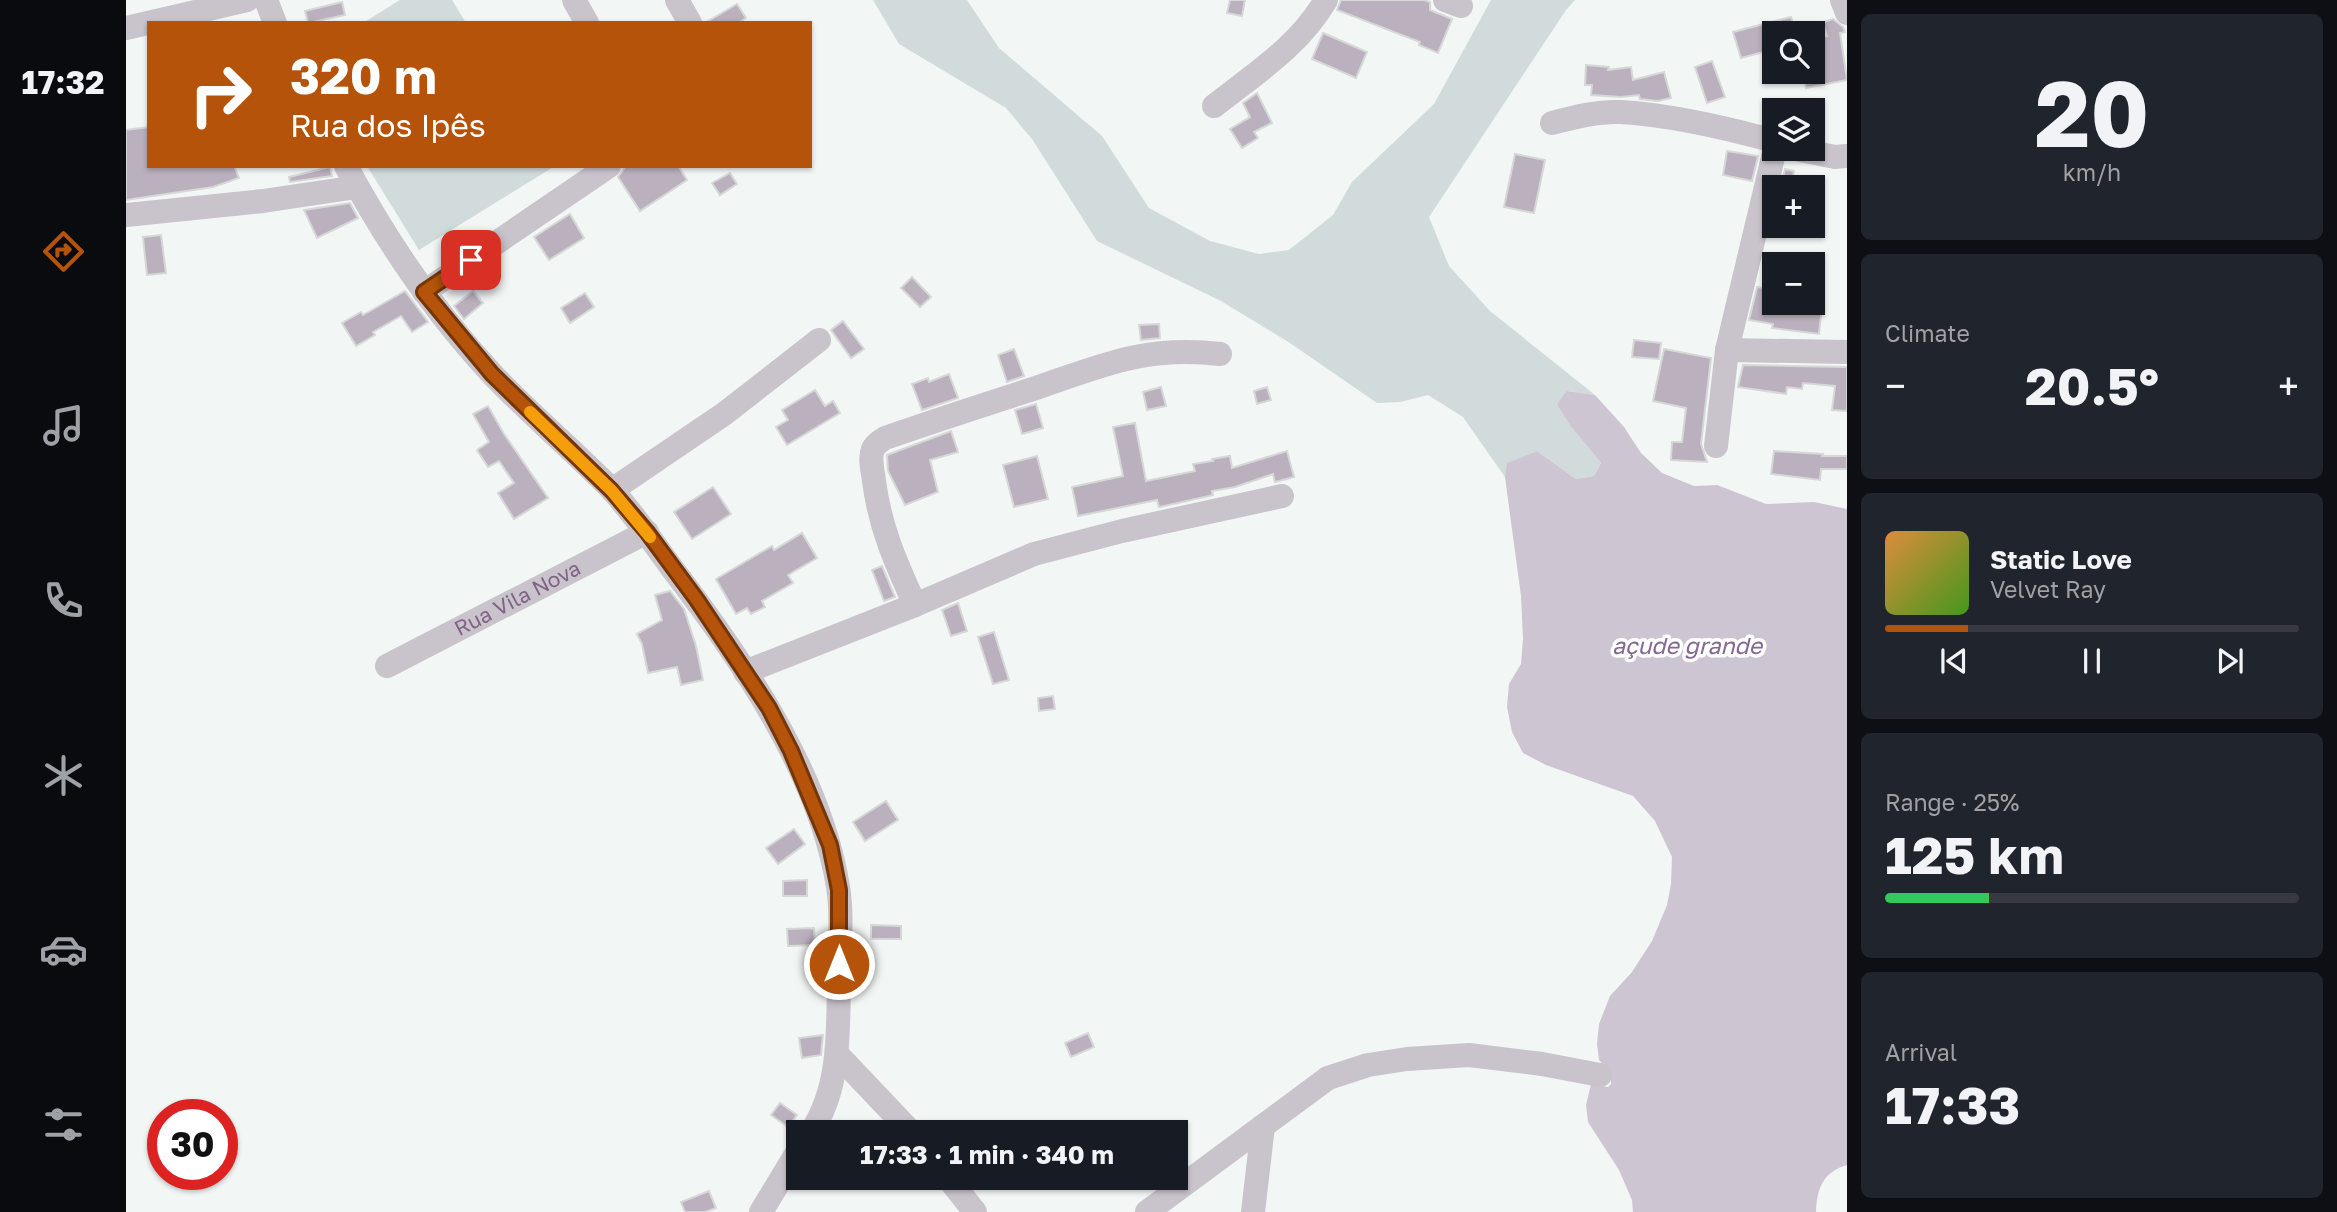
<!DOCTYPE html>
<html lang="en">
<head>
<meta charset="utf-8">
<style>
	:root { --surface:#171b24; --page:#20242c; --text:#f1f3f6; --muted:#9ea1a6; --line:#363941; --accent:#b45309 }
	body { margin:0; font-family:"Golos Text",sans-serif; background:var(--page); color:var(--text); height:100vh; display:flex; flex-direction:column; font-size:26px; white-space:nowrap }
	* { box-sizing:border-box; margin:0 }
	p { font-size:23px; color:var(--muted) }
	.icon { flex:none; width:38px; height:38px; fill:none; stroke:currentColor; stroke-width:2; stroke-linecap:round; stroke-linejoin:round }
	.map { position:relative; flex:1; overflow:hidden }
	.side { display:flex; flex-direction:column; gap:14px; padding:14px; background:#0d0f14; width:490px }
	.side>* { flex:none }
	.guide { position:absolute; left:21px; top:21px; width:665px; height:147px; border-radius:0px; box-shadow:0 2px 5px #0004; background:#b45309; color:#fff; overflow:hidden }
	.controls { position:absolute; left:1636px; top:21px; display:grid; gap:14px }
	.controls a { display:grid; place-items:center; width:63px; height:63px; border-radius:0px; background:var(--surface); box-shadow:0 2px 5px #0004; font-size:35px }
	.speed { position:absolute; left:21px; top:1099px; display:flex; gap:14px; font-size:35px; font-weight:700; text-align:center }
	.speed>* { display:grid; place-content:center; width:91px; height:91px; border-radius:50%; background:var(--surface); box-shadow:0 2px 5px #0004; line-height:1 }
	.speed .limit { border:10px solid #d22; background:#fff; color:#111 }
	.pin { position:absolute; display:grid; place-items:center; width:60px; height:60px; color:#fff; margin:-30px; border-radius:14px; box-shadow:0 4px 10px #0006 }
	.me { position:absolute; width:77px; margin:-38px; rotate:0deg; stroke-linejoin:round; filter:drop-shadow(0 0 5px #0008) }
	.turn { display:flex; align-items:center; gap:24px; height:147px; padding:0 28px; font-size:32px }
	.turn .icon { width:91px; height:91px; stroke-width:2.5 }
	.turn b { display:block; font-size:49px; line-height:60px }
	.big { font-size:52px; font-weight:700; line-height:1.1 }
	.side .tile { flex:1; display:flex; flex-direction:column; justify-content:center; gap:10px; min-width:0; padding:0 24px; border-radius:10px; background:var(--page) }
	.side .dial { align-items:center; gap:0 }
	.dial b { font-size:91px; line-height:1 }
	.song { display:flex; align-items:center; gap:21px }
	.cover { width:84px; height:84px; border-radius:10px; background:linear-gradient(135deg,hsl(30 70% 55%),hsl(100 70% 35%)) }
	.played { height:7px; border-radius:4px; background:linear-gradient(90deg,var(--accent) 20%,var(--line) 20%) }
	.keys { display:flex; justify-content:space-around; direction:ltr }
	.heat { display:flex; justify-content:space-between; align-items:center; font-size:38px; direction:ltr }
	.charge { height:10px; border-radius:5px; background:linear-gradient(90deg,#34c759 25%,var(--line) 0) }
	.trip { position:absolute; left:660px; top:1120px; width:402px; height:70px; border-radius:0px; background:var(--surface); box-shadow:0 2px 5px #0004; font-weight:700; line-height:70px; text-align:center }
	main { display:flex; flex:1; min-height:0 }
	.tabs { display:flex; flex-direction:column; width:126px; justify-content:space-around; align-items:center; background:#090b0e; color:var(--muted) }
	.tabs .icon { width:49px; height:49px }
	.tabs .on { color:var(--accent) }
	.tabs b { font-size:32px; color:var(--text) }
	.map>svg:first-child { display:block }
	.green { fill:#d1dbdb }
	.water { fill:#cec5d2 }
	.building { fill:#bbb0be; stroke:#d5d8d6; stroke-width:2 }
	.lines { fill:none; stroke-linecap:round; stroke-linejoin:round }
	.minor { stroke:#c9c3cb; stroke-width:24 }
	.route-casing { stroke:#753606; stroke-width:18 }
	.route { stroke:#b45309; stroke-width:12 }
	.slow { stroke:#f59e0b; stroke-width:12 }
	.labels { text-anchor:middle; stroke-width:7; stroke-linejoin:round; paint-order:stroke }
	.street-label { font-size:21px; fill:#806386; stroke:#fff }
	.water-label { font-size:23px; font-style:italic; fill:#836891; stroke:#fff }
</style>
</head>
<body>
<main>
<nav class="tabs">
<b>17:32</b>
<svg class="icon on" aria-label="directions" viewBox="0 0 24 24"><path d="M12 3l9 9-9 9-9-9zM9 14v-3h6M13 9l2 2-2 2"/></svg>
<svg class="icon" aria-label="music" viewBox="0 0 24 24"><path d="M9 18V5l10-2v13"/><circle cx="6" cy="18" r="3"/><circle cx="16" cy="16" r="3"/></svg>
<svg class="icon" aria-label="phone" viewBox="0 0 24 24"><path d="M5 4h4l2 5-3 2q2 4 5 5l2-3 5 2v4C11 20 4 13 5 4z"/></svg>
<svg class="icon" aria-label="climate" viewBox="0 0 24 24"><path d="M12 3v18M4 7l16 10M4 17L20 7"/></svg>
<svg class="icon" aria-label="car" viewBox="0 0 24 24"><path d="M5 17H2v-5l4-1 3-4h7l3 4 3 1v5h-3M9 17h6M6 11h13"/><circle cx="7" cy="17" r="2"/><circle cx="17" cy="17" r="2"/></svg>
<svg class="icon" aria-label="filters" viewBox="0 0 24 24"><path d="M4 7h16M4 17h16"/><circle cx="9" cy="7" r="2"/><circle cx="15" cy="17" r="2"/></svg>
</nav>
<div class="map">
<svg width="1721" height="1212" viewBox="0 0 1721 1212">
	<rect width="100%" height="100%" fill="#f2f6f4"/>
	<g class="green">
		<path d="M274,0H326L340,23H237Z"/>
		<path d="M747,0H841L873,48L976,136L1023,208L1084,241L1133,254L1163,250L1207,215L1226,182L1308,104L1365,0H1449L1440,10L1303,217L1323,266L1364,311L1469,395L1441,391L1446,428L1475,463L1468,476L1450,479L1411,451L1382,463L1379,477L1337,417L1302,395L1274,402L1251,403L1164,343L1095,301L971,241L906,139L880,108L773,44Z"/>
		<path d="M241,166H429L293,250Z"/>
	</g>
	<path class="water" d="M1441,391L1469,395L1498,427L1515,453L1536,473L1568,486L1591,485L1640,504L1688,502L1721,509V1165C1697,1172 1691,1188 1690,1212H1507L1506,1200L1493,1170L1462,1122L1460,1105L1465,1084L1482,1087L1485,1084V1073L1473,1060L1471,1044L1473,1024L1484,996L1506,972L1526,941L1541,905L1545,884L1546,857L1529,821L1507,796L1420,765L1397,753L1386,732L1381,707L1383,684L1395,664L1397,639L1395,596L1379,477L1381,463L1411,451L1450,479L1468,476L1475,463L1446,428L1431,404Z"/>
	<g class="building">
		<path d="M1104,0H1119L1116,16L1101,13Z"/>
		<path d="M1215,0H1298L1304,2V10L1326,19L1312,53L1293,45L1294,42L1211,10Z"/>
		<path d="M216,2L219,15L182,23L179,11Z"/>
		<path d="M611,4L620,18L612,23H579Z"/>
		<path d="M1665,17L1670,33H1648V49L1615,58L1607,32Z"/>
		<path d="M1707,19L1717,27L1719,32L1714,33L1721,80L1680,88L1677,72H1687V40L1701,36L1697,22Z"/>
		<path d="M1197,33L1241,52L1230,78L1186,59Z"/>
		<path d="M1586,61L1599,97L1581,103L1569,67Z"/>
		<path d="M1460,65L1483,67L1482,70L1505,67L1507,80L1538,72L1545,98L1532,101L1514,99L1513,95L1495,97L1465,95L1466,85H1459Z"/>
		<path d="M1131,93L1146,123L1128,132L1132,138L1116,148L1104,129L1124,117L1117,103Z"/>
		<path d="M23,127V166H108L113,178L87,187L0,200V130Z"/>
		<path d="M1601,151L1632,156L1626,181L1597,175Z"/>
		<path d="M1389,154L1419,160L1408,213L1378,207Z"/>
		<path d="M500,166H552L561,180L514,211L492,177Z"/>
		<path d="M204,167L206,176L164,182L163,177Z"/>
		<path d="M1659,169L1668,171L1665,187H1655Z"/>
		<path d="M604,173L611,184L594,195L586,183Z"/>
		<path d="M224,203L232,218L191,238L178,210Z"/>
		<path d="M444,214L458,238L423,260L408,237Z"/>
		<path d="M35,235L40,273L21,275L17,237Z"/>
		<path d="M786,277L805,297L794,307L775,288Z"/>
		<path d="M1631,287L1648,289V303L1696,306L1693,334L1646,328L1647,324L1623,320Z"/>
		<path d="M279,291L302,322L286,332L275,316L247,332L249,335L230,346L216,323L235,312L237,315Z"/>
		<path d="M347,291L357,303L338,319L328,306Z"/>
		<path d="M459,293L468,307L444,323L435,308Z"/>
		<path d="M717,321L738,349L725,358L705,330Z"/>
		<path d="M1033,324L1034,338L1015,340L1013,325Z"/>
		<path d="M1508,340L1535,343L1533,359L1506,357Z"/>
		<path d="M888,349L898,376L881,382L872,355Z"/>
		<path d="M1538,349L1585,358L1575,444L1581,462L1545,460L1546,442H1556L1560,408L1527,401Z"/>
		<path d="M1617,365L1721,367V411L1706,410L1709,386L1677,383L1676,389L1661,387L1660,394L1612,387Z"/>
		<path d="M823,374L832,398L796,410L786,384L802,378L803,382Z"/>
		<path d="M1035,387L1040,406L1021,410L1017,392Z"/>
		<path d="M1141,387L1145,400L1131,404L1128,391Z"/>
		<path d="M689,390L699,406L707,401L714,413L661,445L650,427L662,420L656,410Z"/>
		<path d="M910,404L917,428L896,434L889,410Z"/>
		<path d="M362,406L378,434L422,498L388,519L372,493L388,483L373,461L362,467L351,450L363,442L347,414Z"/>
		<path d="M1009,423L1020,481L1069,471L1067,464L1087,461L1086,459L1104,456L1106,468L1161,451L1168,477L1149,482L1147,474L1109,487L1086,491L1087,495L1052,503L1033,507L1031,500L952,516L946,487L997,476L987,427Z"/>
		<path d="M825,431L832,452L804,460L812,492L779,505L762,471L761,455Z"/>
		<path d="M1648,451L1697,454L1696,456H1721V469H1695L1694,480L1645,474Z"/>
		<path d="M911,456L922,499L888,507L877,465Z"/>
		<path d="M587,487L605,514L566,539L548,512Z"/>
		<path d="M676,533L691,558L662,575L667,583L636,601L639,607L625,614L621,608L610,614L590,579L646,546L648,550Z"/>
		<path d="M756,566L769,597L758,601L746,570Z"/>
		<path d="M544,591L558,609L570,646L577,680L555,685L551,667L522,673L516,644L511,634L536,620L529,595Z"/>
		<path d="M832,603L841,631L825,636L816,610Z"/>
		<path d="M868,632L883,680L867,684L852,637Z"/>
		<path d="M927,696L929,709L913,711L912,698Z"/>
		<path d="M760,801L772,820L739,841L727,822Z"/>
		<path d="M668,829L679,844L652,864L640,848Z"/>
		<path d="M681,880V896H657V881Z"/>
		<path d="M745,925L775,926V939H745Z"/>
		<path d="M688,928L689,945L662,946L661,929Z"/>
		<path d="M962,1033L968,1047L945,1057L939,1043Z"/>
		<path d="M697,1035L695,1055L676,1058L673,1038Z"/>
		<path d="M654,1103L671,1115L662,1127L645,1115Z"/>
		<path d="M583,1191L590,1208L579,1212H559L555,1202Z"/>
	</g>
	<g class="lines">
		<g class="minor">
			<path d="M140,0L149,23"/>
			<path d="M448,0L461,23"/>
			<path d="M551,0L564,23"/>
			<path d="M1319,0L1335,6"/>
			<path d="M1716,0L1721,13"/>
			<path d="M0,28L121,0"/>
			<path d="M1088,106C1130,73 1172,47 1200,0"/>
			<path d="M1426,123C1449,117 1472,111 1495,112C1544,115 1601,128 1648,141"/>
			<path d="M1669,149L1709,157L1721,156"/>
			<path d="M220,166C261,242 308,312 367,375C405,415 448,451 486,490C508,514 526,541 545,567C614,657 694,772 712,887C717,916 713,949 713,978C712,1030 715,1087 685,1132"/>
			<path d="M0,215L137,201L231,187"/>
			<path d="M298,292L483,166"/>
			<path d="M1601,350L1721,352"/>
			<path d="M1590,446L1601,350L1649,149"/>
			<path d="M486,490L598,414L693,340"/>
			<path d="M789,605C770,563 754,528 748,481C747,471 743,459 747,449C750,443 755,441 759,438C808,421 857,405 907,389C974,366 1020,345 1094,354"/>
			<path id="s1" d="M261,666L521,532"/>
			<path d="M619,672L789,605L908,554L996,531L1156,496"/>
			<path d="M711,1054L785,1132"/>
			<path d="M822,1178L849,1212"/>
			<path d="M635,1212L672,1151"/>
			<path d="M1021,1212L1202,1078L1242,1065L1281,1059L1343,1055L1416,1064L1474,1075"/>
			<path d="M1127,1212L1137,1126"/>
		</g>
	</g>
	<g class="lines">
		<defs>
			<path id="route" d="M345,260L298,292L366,374L486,491L521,532L571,600L643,708L665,751L704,845L713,890V964"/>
		</defs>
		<use href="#route" class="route-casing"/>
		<use href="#route" class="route"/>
		<path class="slow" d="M404,412L486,491L524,537"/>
	</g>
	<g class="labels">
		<g class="street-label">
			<text dy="7" stroke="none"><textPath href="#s1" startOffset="147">Rua Vila Nova</textPath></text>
		</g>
		<g class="water-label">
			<text x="1561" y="654">açude grande</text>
		</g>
	</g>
</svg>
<div class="controls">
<a><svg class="icon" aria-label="search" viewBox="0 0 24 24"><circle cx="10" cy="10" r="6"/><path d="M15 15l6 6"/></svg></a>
<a><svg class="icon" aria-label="layers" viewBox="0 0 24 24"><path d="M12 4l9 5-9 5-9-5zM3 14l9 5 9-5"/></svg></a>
<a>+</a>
<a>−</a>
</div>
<div class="speed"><div class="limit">30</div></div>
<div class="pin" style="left:345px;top:260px;background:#d93025"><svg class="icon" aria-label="arrive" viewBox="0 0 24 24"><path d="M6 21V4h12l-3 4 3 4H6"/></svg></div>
<svg class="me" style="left:713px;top:964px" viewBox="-20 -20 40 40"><circle r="17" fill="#b45309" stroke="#fff" stroke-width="3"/><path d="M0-11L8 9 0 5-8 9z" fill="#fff"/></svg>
<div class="trip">17:33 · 1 min · 340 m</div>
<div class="guide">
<div class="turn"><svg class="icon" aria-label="right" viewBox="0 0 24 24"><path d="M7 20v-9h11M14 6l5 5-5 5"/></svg><div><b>320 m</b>Rua dos Ipês</div></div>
</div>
</div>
<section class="side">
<div class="tile dial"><b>20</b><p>km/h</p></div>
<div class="tile"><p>Climate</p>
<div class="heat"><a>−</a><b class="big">20.5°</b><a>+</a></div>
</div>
<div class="tile">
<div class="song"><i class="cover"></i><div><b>Static Love</b><p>Velvet Ray</p></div></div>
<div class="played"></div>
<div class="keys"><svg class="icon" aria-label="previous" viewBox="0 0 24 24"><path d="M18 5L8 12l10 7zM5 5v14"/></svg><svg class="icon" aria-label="pause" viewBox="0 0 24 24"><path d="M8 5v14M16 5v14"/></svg><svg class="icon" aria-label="next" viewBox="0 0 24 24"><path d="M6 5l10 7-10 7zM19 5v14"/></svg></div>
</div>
<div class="tile"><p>Range · 25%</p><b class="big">125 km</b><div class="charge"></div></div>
<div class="tile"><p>Arrival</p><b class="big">17:33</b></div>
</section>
</main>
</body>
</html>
